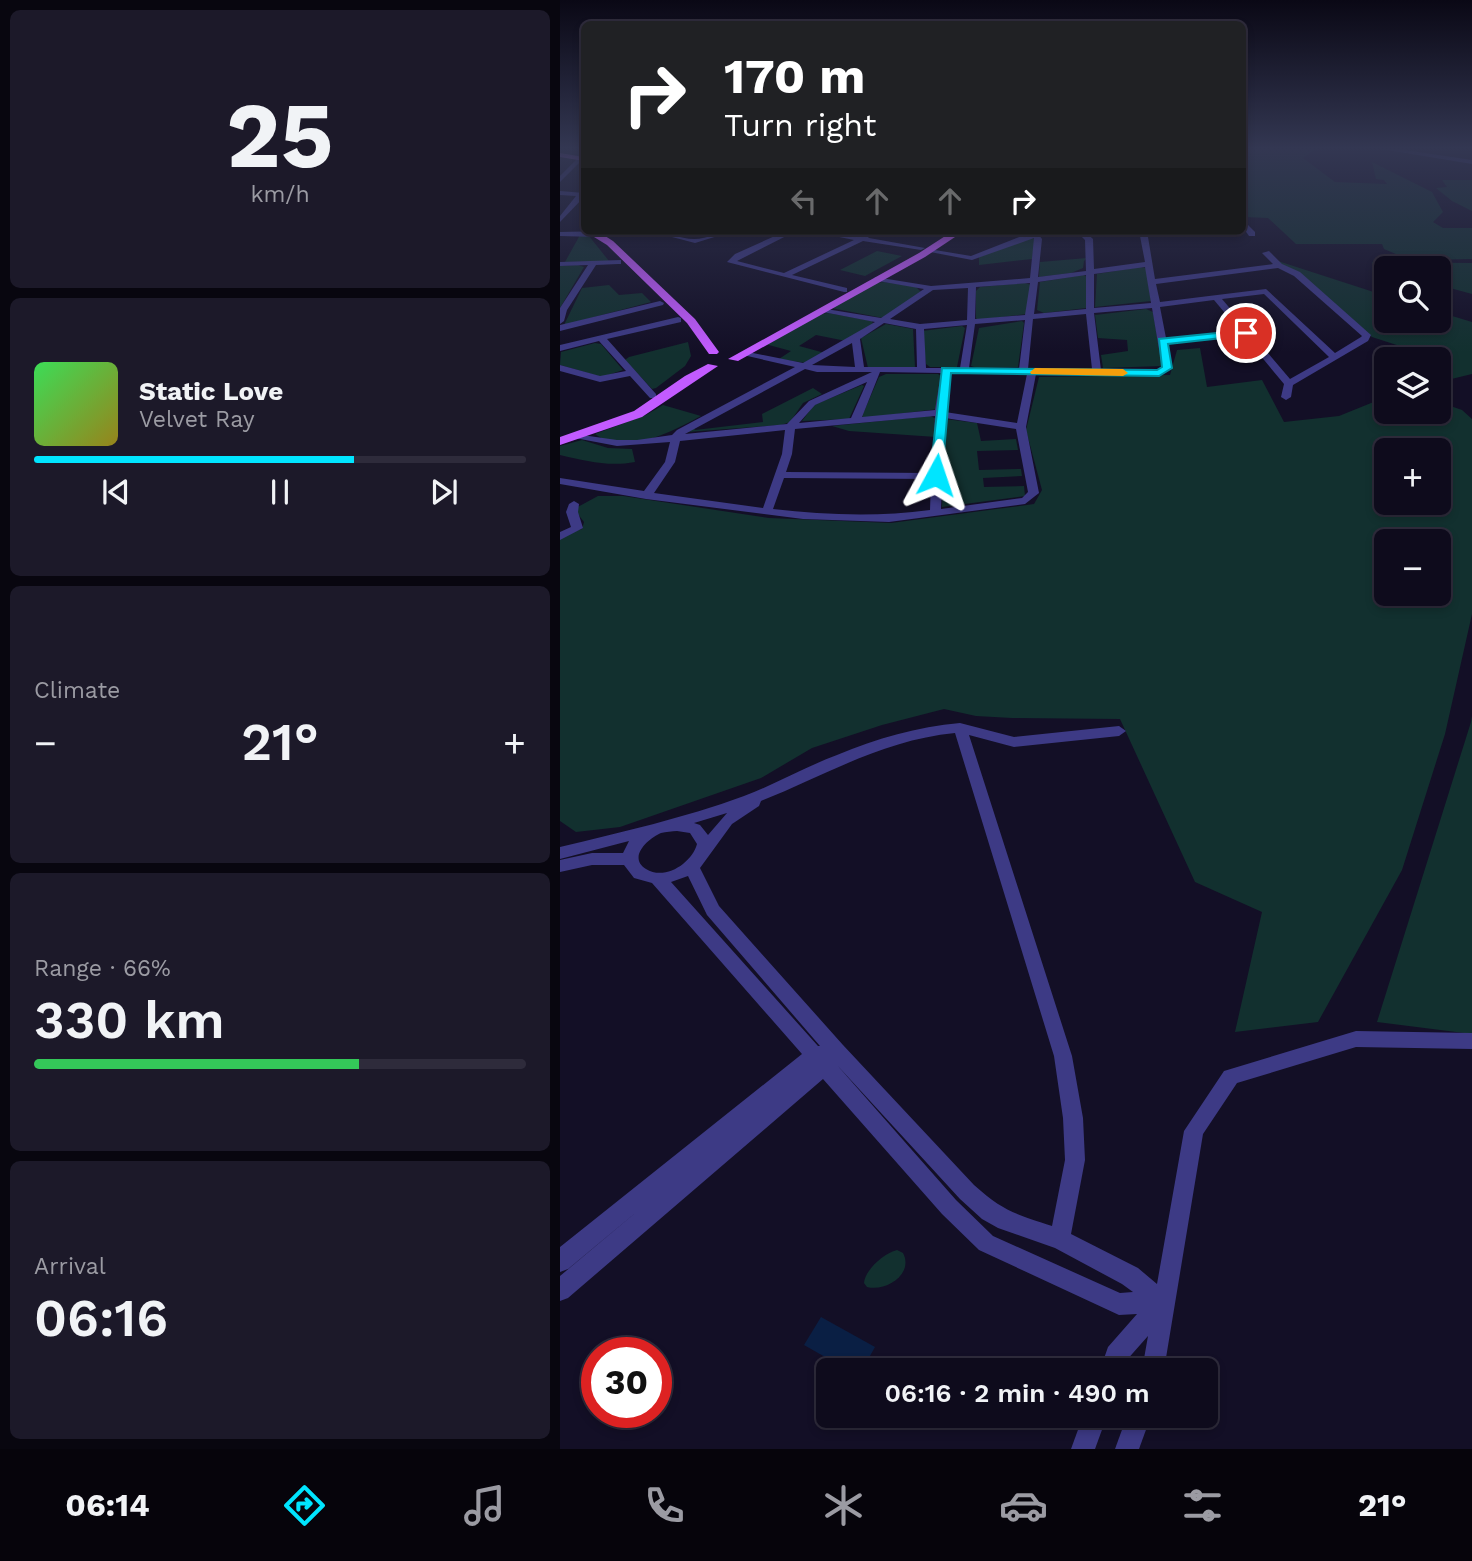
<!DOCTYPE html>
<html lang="en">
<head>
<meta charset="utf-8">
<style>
	:root { --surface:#0e0b1c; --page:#1c1929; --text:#f1f3f6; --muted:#9b9ba3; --line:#2e2b3b; --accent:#00e5ff }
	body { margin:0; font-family:"Work Sans",sans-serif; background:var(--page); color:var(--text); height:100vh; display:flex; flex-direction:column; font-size:26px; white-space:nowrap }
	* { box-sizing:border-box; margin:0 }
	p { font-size:23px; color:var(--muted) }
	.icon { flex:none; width:38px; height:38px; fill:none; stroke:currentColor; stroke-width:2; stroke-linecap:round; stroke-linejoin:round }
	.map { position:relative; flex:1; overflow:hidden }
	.sheet { display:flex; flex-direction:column; gap:10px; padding:10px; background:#08060f; width:560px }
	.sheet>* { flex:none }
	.guide { position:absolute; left:21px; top:21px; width:665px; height:214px; border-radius:10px; box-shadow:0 4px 10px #0003,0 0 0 2px var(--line); background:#202124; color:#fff; overflow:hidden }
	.tools { position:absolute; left:814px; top:256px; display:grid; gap:14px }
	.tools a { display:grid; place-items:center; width:77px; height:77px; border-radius:10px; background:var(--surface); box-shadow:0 4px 10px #0003,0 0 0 2px var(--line); font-size:35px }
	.speed { position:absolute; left:21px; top:1337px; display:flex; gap:14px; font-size:35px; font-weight:700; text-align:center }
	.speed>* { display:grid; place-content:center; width:91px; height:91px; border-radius:50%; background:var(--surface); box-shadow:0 4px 10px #0003,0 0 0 2px var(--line); line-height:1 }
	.speed .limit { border:10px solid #d22; background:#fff; color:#111 }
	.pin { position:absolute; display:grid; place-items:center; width:60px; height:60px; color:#fff; margin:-30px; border:4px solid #fff; border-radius:50%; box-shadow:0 2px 7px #0007 }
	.me { position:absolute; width:77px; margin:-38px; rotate:5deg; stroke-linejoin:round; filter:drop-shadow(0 0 5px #0008) }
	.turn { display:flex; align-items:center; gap:24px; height:147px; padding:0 28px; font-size:32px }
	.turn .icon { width:91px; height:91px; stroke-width:2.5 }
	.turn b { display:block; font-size:49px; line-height:60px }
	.lanes { display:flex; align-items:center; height:66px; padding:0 28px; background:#0003; justify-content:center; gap:35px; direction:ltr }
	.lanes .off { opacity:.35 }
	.big { font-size:52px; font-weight:600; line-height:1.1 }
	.sheet .card { flex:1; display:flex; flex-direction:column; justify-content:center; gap:10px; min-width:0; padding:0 24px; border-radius:10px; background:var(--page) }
	.sheet .dial { align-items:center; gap:0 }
	.dial b { font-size:91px; line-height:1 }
	.song { display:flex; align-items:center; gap:21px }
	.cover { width:84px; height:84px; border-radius:10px; background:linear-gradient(135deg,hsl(130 70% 55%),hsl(50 70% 35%)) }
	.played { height:7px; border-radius:4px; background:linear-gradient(90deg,var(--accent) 65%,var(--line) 65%) }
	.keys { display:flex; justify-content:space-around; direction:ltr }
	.heat { display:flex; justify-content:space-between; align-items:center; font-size:38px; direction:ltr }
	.charge { height:10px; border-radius:5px; background:linear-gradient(90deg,#34c759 66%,var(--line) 0) }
	.trip { position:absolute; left:256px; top:1358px; width:402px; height:70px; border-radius:10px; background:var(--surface); box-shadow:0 4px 10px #0003,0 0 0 2px var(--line); font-weight:600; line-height:70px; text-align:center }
	.tab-bar { display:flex; height:112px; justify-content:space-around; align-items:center; background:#06040b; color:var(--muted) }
	.tab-bar .icon { width:49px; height:49px }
	.tab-bar .selected { color:var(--accent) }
	.tab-bar b { font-size:32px; color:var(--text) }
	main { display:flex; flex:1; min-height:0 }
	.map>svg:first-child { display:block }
	.green { fill:#12302f; fill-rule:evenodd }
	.water { fill:#0a1f44 }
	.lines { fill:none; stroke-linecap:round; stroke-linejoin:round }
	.minor { fill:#3d3a85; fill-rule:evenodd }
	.major { fill:#c25bff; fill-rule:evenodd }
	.route { fill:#00e5ff; stroke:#0095a6; stroke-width:2 }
	.slow { fill:#f59e0b }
</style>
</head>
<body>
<main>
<section class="sheet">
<div class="card dial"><b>25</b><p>km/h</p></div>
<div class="card">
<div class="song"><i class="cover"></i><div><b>Static Love</b><p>Velvet Ray</p></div></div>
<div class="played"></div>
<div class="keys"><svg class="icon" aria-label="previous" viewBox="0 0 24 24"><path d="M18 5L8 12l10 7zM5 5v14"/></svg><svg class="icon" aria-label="pause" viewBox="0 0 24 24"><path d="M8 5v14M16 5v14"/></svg><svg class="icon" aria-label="next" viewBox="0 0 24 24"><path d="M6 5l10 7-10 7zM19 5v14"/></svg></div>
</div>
<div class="card"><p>Climate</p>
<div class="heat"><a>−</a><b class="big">21°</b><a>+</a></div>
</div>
<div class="card"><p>Range · 66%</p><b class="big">330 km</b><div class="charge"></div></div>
<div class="card"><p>Arrival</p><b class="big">06:16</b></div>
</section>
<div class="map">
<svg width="912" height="1449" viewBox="0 0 912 1449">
	<rect width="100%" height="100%" fill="#130f26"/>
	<g class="green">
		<path d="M683,149H756L743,158L775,182L827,184L824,180L816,179L812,162L872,192L883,212L873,222L883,228H912V259L860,260L843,257L824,249L822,244H736L708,218L684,217L683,167L688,163L683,157Z"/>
		<path d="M882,180H912V211L892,201L876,188L887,187Z"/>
		<path d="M20,235L29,236L49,261L5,262Z"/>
		<path d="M472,238L475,239L472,259L419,265V257Z"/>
		<path d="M317,251L342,256L305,276L280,270Z"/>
		<path d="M527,258L524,261L523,268L511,273L479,277L480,262Z"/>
		<path d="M718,261L826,296V320H878L879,312L912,322V374L879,382L878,359H857L852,350L812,337L739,272L721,265Z"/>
		<path d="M812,262L912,263V294L879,285L878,268H826V275L814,270Z"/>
		<path d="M18,265L24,267L0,308V266Z"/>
		<path d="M580,267L586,268L591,301L535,307L537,274Z"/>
		<path d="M523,275L528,277L526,308L484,313L477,310L480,282Z"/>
		<path d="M324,282L356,287L361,292L323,318L271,308L316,283Z"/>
		<path d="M465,283L471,285L467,314L418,320L416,318V291L420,287Z"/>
		<path d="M49,285L59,295L82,293L91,302L4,325L22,288Z"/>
		<path d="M586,309L593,312L602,366L543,368L541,355L568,351L567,340L538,338L535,315Z"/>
		<path d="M268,313L312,321L313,324L286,341L256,335L239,346L265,353L246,363L219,359L231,351L205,344L260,314Z"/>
		<path d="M462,321L464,323L458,367L417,368L411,366L419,328Z"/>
		<path d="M326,324L353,329L355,367L308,368L301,338Z"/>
		<path d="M402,326L405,328L397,367H370L366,364L362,331Z"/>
		<path d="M128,342L131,356L125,366L96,388L92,389L65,360L69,357Z"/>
		<path d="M35,343L41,344L63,370L42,377L0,365L1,352Z"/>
		<path d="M640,348L647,387L702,380L724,422L779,416L826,397V411H878L879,402L902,410L912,419V614L885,734L842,870L758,1022L675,1032L702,912L635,882L560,719L452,718L416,716L384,709L322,725L252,748L201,778L60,827L16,832L0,821V536L22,529L24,522L14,509L38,496H63L209,518L331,523L474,504L482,490L466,430L479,377L610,375L617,350ZM826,450H878V502H826ZM826,541H878V593H826Z"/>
		<path d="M326,374H378L382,377L378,409L304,418L302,416L319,377Z"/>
		<path d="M302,385L304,386L289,419L242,421L254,405Z"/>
		<path d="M253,388L262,394L243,403L230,422L221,425L127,432L134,427L135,430L203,422L202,414Z"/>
		<path d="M103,405L141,416C113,431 66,457 35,434L86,415Z"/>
		<path d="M370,416L377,419L376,437L289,431L272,426Z"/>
		<path d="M385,419L417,423L421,441L456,439L458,450L417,451L419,470L461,469L462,476L423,478L424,487L464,486L465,496L382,507Z"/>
		<path d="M22,440L48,448L72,449L75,462C49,467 26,461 0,455V446Z"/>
		<path d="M912,716V1034L817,1022L911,722Z"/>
		<path d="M337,1250L343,1253C354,1274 326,1292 307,1287L304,1283C305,1270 324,1253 337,1250Z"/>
	</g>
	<path class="water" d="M261,1317L315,1347L302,1370H288L244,1345Z"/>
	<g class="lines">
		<g class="minor">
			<path d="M821,149H838L912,160V164Z"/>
			<path d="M17,159L22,160L0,182V176Z"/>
			<path d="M0,191L24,193V197L0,222V216L16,196L0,195Z"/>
			<path d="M682,219L695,232V236H689L682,226Z"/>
			<path d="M46,231H60L37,237L0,236V232Z"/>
			<path d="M89,231C105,231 120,239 134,239C148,239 160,231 174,231L135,243Z"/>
			<path d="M226,231H236L177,261L224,273L294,240L250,231H268L301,236L306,235L309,238L365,248L361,250L303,241L232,275L287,288V292H284L167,262L175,254Z"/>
			<path d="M485,231L479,235L482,239L478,277L526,271L525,240L516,231H524L533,239L534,269L585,262L579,231H587L595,279L713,264L702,253L709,251L722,264L740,272L811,335L808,341L733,385L731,397L726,400L721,397L724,384L684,336L607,343L612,368L599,376L476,374L466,427L479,493L465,504L329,522L243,519L86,499L0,484V478L84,491L105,462L110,442L57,446L15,438V434L57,440H77L112,435L117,430L235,367L183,355V351L243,363L315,322L263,312H260V308L321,318L364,289L318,281L314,279L315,277L371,286L470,278L474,238L412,260L365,251L369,249L411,256L472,232ZM585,267L591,303L534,308V274ZM718,268L734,276L802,336L801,337L775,353L706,289L600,302L596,284ZM526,275V309L474,314L478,282ZM470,283L465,315L415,319L416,287ZM408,288L407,320L360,324L330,319L373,290ZM704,294L769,357L730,379L662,299ZM654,300L680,331L606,338L600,307ZM592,308L602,367L597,370H541L534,313ZM526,314L532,369H468L473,319ZM465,320L459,369L409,368L415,324ZM324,323L356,329L357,367H304L300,339ZM407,325L400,368H366L364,329ZM292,343L295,367L252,365ZM245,369L257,372H312L249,401L227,424L125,434ZM320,372L381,373L375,410L302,417ZM390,373L467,374L457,423L385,412ZM307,382L291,418L239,423L255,405ZM375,416L372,473L226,472L232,454L235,429ZM385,418L456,429L468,492L462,498L381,509ZM225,430L222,454L203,508L94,493L115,462L120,441ZM224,478L371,479L370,510C317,517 266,515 213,509Z"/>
			<path d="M61,260V264H58L36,265L7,310L4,321L0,324V308L28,265L0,266V262Z"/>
			<path d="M100,301L104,303L103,305L0,331V325Z"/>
			<path d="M118,317L121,318V322L47,339L96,394V398H90L70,376L40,382L0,371V365L40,376L66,371L39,341L0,351V345Z"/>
			<path d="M14,501L19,504L18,512L23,528L0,540V532L11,527L6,512L9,504Z"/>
			<path d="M400,723L454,737L559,726L566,731L559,736L454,747L409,735L512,1056L523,1118L525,1160L511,1234L578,1268L597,1284L624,1131L664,1071L796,1031L912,1033V1049L796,1047L677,1083L643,1134L604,1370H582L588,1336L565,1362L562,1370H540L548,1347L577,1314L559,1315L419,1250L382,1214L263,1079L8,1298L0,1301V1276L86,1204L8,1269L0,1272V1247L242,1054L92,883L74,878L64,865H32L0,872V860L32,853H63L69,841L0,859V847C62,832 124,818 184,796C216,784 245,767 277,755C317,738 357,727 400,723ZM395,733L494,1056L503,1118L505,1160L492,1226C455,1214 443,1211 414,1185L283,1045L159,906L140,868L172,824L199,806L201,801C266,775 323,740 395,733ZM167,813L148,835L140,825L134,823ZM117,831L130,833L137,844C132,863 105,881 86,869C67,857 89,838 101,833C106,832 112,831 117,831ZM128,876L147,915L260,1046H258L111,882ZM277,1065L400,1199L422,1219L438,1228L495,1248L562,1284L573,1292L560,1293L433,1236L396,1200Z"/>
			<path d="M523,1416H547L535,1449H511Z"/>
			<path d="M567,1416H591L579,1449H555Z"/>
		</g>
		<g class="major">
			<path d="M0,153L24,157V161L0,157Z"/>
			<path d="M33,231H43L42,234L53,241L135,319L159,352L157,354H149L127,323L47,245L34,237Z"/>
			<path d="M393,231H404L365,257L178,361L168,359L359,253Z"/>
			<path d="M148,364L158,366L82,417L0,445V437L74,411L125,376Z"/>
		</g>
	</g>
	<linearGradient id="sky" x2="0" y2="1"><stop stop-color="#0a0815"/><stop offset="0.42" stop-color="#333752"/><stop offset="1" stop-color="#333752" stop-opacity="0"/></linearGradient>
	<rect width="912" height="352" fill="url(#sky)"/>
	<path class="route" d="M686,330L689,331V335L608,344L612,368L599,376L391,373L382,475L376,479L370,475L382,368L597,370L602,367L599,339Z"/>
	<path class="slow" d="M475,368L563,369L568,373L563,376L471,374L470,372Z"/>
</svg>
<div class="tools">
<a><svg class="icon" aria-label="search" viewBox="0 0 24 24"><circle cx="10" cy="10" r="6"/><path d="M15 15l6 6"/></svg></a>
<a><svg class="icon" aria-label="layers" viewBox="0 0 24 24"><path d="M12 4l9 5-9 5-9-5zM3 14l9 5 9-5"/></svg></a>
<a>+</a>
<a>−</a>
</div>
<div class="speed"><div class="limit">30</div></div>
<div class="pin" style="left:686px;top:333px;background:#d93025"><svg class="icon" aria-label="arrive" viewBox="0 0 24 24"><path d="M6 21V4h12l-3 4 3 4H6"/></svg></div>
<svg class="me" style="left:376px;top:475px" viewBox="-20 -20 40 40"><path d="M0-17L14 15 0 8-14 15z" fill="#00e5ff" stroke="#fff" stroke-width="4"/></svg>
<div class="trip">06:16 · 2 min · 490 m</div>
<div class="guide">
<div class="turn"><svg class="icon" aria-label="right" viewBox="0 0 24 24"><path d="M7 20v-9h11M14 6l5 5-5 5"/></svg><div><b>170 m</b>Turn right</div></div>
<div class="lanes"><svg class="icon off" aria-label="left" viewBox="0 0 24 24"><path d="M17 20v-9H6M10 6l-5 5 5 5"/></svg><svg class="icon off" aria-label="ahead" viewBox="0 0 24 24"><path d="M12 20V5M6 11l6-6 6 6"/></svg><svg class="icon off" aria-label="ahead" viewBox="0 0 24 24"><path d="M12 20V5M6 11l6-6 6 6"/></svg><svg class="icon" aria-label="right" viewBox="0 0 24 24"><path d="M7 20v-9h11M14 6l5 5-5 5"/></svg></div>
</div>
</div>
</main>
<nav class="tab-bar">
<b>06:14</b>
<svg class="icon selected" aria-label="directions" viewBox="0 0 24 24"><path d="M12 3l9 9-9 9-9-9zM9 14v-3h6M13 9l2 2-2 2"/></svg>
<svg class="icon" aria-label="music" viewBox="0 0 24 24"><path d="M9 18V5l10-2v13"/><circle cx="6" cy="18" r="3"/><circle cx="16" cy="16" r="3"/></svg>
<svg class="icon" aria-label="phone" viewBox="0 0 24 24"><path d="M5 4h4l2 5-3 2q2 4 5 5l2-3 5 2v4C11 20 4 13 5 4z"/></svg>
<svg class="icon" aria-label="climate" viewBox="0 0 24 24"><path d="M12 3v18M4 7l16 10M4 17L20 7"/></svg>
<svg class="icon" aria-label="car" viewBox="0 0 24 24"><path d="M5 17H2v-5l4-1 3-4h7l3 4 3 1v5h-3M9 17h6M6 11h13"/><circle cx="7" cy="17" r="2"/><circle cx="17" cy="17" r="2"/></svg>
<svg class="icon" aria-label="filters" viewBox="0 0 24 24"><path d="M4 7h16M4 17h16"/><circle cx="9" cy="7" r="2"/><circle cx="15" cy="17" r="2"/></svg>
<b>21°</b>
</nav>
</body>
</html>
